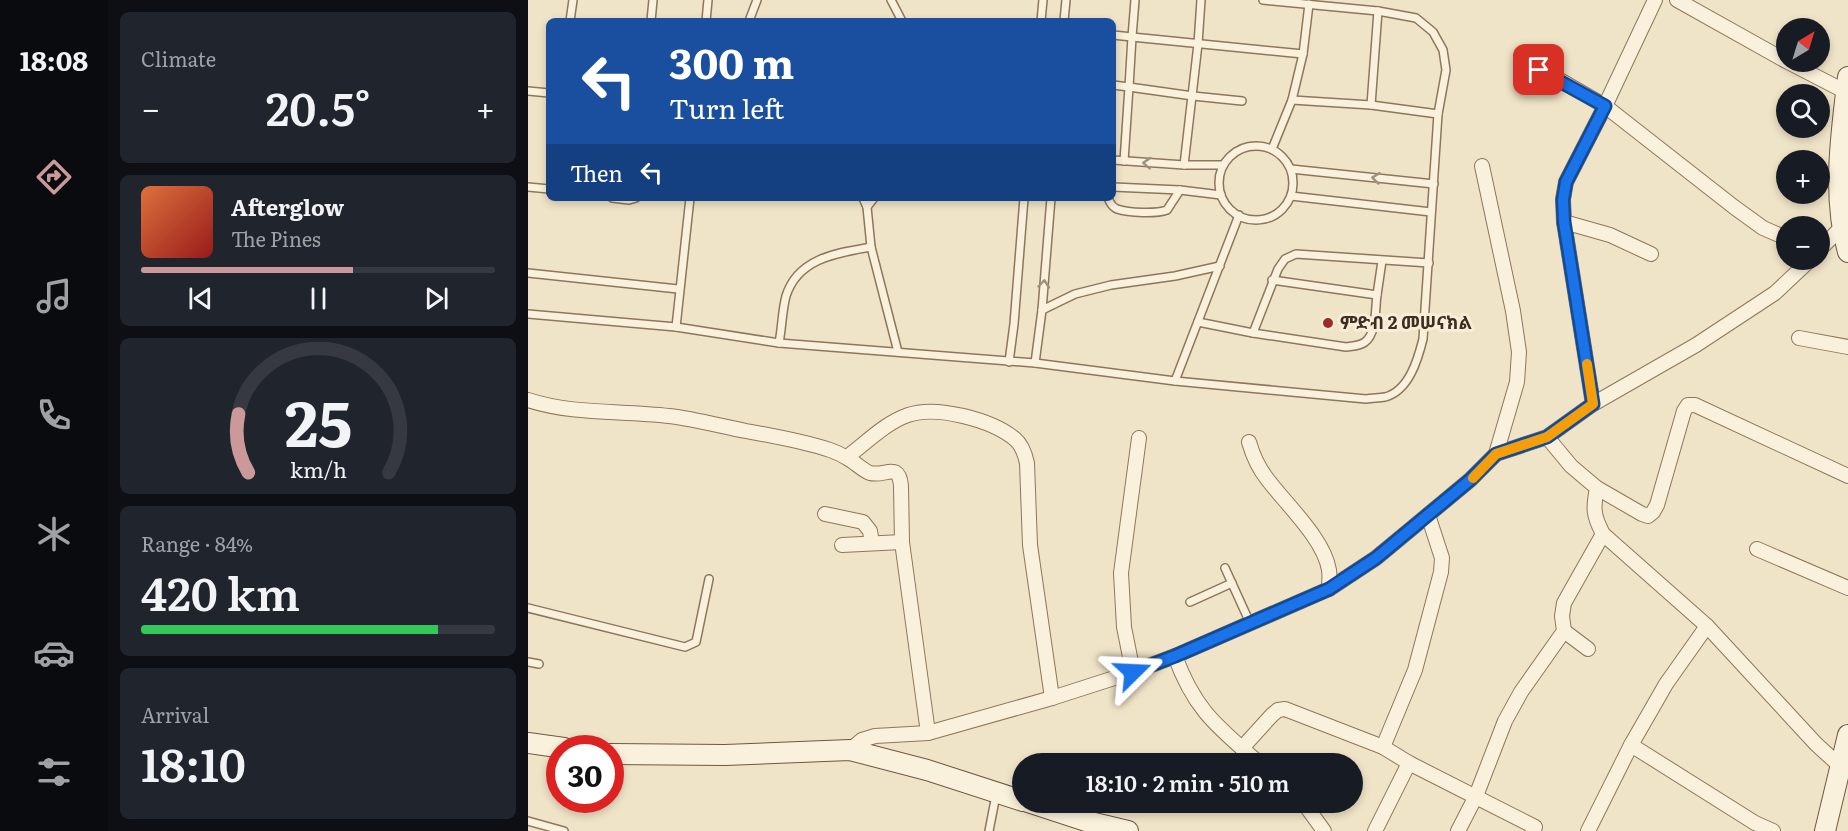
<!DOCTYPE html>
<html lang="en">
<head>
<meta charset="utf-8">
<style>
	:root { --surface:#171b24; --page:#20242c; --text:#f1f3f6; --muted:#9ea1a6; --line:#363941; --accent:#cc999b }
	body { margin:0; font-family:Literata,"Noto Sans Ethiopic",serif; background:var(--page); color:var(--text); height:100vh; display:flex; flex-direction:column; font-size:22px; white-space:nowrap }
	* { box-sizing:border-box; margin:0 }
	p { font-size:20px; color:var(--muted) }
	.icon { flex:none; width:33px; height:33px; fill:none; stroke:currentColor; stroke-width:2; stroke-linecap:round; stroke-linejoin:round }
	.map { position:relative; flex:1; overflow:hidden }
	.side { display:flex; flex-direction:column; gap:12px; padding:12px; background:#0d0f14; width:420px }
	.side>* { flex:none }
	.banner { position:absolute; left:18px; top:18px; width:570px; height:183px; border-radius:9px; box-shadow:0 3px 9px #0003; background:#1a4fa0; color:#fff; overflow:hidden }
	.needle { width:39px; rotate:38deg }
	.tools { position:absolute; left:1248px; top:18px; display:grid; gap:12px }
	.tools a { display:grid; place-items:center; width:54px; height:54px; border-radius:50%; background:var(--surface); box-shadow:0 3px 9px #0003; font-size:30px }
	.speed { position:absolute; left:18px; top:735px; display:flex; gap:12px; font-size:30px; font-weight:700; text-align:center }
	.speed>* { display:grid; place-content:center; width:78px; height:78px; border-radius:50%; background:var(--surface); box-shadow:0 3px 9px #0003; line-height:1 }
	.speed .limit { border:9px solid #d22; background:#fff; color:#111 }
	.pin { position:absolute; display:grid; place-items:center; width:51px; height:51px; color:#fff; margin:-26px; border-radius:12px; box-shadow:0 3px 9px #0006 }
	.me { position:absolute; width:66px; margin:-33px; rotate:69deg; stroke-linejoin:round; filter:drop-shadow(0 0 4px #0008) }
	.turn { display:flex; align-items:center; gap:21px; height:126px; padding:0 24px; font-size:27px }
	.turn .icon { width:78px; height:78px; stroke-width:2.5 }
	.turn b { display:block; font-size:42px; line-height:51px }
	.then { display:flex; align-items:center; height:57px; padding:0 24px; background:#0003; gap:12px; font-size:22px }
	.big { font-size:45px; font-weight:600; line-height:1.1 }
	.side .card { flex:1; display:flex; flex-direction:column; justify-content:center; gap:9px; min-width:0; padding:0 21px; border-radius:9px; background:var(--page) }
	.side .dial { align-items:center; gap:0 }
	.dial svg { height:156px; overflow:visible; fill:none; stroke:var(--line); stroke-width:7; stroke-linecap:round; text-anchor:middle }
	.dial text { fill:var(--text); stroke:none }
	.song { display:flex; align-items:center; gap:18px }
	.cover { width:72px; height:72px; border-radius:9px; background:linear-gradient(135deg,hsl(20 70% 55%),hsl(0 70% 35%)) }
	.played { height:6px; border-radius:3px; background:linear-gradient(90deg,var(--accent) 60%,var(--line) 60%) }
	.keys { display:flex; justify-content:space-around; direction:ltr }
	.heat { display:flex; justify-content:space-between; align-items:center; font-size:33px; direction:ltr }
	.charge { height:9px; border-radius:4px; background:linear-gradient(90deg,#34c759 84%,var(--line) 0) }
	.trip { position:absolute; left:484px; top:753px; width:351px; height:60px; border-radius:30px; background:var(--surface); box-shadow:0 3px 9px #0003; font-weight:600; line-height:60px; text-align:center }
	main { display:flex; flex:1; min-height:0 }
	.menu { display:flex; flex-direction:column; width:108px; justify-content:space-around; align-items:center; background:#090b0e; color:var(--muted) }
	.menu .icon { width:42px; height:42px }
	.menu .current { color:var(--accent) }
	.menu b { font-size:27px; color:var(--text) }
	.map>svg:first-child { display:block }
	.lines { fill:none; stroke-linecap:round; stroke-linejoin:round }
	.lane-casing { stroke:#8d765c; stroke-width:10 }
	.street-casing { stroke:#8d765c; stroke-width:16 }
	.secondary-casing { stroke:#6f573f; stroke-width:22 }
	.lane { stroke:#faf1dc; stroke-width:7 }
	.street { stroke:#faf1dc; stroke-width:14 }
	.secondary { stroke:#faf1dc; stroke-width:20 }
	.oneway { stroke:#9c907e }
	.route-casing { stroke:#114b97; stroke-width:15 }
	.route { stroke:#1a73e8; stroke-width:10 }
	.slow { stroke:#f59e0b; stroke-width:10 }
	.poi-dot { fill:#9e2a2b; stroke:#f7eed8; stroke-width:2 }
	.labels { text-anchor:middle; stroke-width:6; stroke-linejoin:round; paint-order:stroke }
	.poi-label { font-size:18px; font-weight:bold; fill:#3d2e20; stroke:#f7eed8; text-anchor:start }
</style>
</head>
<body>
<main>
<nav class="menu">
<b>18:08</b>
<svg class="icon current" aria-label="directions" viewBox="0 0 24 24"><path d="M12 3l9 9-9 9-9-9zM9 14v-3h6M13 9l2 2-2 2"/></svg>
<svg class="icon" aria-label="music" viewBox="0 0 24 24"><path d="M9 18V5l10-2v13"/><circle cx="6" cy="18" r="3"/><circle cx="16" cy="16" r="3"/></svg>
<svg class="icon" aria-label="phone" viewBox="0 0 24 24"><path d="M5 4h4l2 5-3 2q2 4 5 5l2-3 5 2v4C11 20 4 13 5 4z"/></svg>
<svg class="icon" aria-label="climate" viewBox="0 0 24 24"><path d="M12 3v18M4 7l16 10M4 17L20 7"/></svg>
<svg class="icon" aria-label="car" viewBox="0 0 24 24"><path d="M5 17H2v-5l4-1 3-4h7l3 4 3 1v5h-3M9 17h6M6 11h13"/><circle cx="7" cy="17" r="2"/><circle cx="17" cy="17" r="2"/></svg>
<svg class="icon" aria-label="filters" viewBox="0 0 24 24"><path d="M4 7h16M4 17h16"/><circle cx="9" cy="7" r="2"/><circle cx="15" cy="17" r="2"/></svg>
</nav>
<section class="side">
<div class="card"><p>Climate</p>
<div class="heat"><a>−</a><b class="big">20.5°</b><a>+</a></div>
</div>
<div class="card">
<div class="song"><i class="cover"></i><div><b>Afterglow</b><p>The Pines</p></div></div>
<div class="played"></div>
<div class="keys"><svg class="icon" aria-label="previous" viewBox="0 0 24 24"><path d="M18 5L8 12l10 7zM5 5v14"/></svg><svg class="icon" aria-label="pause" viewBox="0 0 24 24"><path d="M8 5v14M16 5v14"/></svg><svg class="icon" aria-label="next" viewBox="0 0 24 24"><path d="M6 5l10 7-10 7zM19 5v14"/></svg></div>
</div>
<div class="card dial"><svg viewBox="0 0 100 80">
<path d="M14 69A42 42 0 1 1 86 69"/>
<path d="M14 69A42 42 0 0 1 9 39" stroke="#cc999b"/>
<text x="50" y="56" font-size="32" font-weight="700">25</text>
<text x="50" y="72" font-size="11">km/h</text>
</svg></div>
<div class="card"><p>Range · 84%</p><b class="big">420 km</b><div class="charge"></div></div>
<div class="card"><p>Arrival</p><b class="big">18:10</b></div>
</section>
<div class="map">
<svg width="1320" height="831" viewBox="0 0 1320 831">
	<rect width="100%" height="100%" fill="#f0e4c8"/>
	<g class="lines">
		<defs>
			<g id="lane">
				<path d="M363,0L374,21"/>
				<path d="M607,0L604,37L775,54L764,100L744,149"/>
				<path d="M42,21L45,0"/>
				<path d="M123,21L125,0"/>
				<path d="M178,21L180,0"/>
				<path d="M221,21L229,0"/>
				<path d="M513,21L515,0"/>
				<path d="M536,21L538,0"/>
				<path d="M585,35L604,37L601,87L665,96L714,101"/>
				<path d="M775,54L781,4"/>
				<path d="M585,85L601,87L596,161"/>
				<path d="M0,91L21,93"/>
				<path d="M764,100L843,105L850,11"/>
				<path d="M843,105L910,114"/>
				<circle cx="728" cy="183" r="37"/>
				<path d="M585,160L656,165H695"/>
				<path d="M656,165L670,44L673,0"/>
				<path d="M763,169L906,184"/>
				<path d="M0,187L21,189"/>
				<path d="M585,187L652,190L693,195"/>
				<path d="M763,196L903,212"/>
				<path d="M84,198L101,200L108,198"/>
				<path d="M580,198C582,203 584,207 589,209C601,213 628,214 639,210L652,190"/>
				<path d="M339,207L346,198"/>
				<path d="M343,247L370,352"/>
				<path d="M0,273L150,289"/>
				<path d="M744,280L849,295L854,261"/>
				<path d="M514,310L547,294L583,285L647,276L692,266"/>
				<path d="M0,314L148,327L251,343L507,363L647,381L838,399C844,398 851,398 857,397C881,391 890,359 895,339L910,114L918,70L915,50L905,32L888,18L850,11L735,0"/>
				<path d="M670,322L725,333L750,269L757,259L768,254L901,263"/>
				<path d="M148,327L162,198"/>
				<path d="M725,333L818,347C825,346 832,346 837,342C849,333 847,308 849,295"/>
				<path d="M251,343C254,328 254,311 258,296C270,258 309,253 343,247L339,207L335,198"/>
				<path d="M481,362L486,324L496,198"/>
				<path d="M507,363L514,310L523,198"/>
				<path d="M647,381L711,215"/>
				<path d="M697,568L722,623"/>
				<path d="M662,602L704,583"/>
				<path d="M0,608L157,647L168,642L181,579"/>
				<path d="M0,662L11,664"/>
				<path d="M0,821L36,831"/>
				<path d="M461,831L468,795"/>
			</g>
			<g id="street">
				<path d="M1149,0L1258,61"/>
				<path d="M993,61L1030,79L1077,106L1206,207L1235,228L1258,238"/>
				<path d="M1260,62L1320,93"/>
				<path d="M954,166L985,311L991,352L989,382L968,454"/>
				<path d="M1036,222L1082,235L1123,254"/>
				<path d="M1292,249L1313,228L1320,226"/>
				<path d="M1271,338L1320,347"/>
				<path d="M0,400C46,415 93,410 141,416C167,419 192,426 218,431C246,436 275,441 302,450C308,452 314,455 319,458C327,462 334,470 342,473C357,477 371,461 373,486L374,542L400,733"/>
				<path d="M1065,404L1036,222L1035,199L1038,182L1077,106L1127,0"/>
				<path d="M1019,437L1043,466L1069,488C1065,508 1065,515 1075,534L1179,626L1288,744L1312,766"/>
				<path d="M721,442C725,456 731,469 740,480C758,504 796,539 801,570C802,576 801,582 801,589"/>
				<path d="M319,457C338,443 357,423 380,415C409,405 464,420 487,439C494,445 497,454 499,463L502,545L524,698"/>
				<path d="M1069,488L1114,514L1120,516L1125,512L1129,505L1156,411L1160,405H1167L1320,476"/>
				<path d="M297,514L335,522L342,531L344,543"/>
				<path d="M314,545L374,542"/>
				<path d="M1229,549L1320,588"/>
				<path d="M1179,626L1138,684L1103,745L1227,823L1245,831"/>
				<path d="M1036,631L1060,649"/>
				<path d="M647,656C667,711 690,727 732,764"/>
				<path d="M605,672L596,627L593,573L611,438"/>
				<path d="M855,747L887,670L913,572L914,558L900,515"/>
				<path d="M714,748L744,715L750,710L757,709L855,747L881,763L847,831"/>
				<path d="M322,750L334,740L347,736L400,733L524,698L605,672L647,656L801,589L848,558L942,480L968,454L1019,437L1065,404L1168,345L1247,293L1282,260"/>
				<path d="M881,763L1007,827L1005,831"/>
				<path d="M775,802L796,831"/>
				<path d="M930,831L948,796L977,721L993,692L1036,631L1034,616L1036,603L1075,534"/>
				<path d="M1060,831L1103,745"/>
			</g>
			<g id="secondary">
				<path d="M1320,77C1313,133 1304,197 1320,252"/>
				<path d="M0,743L36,748"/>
				<path d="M82,754L197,755L322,750L399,770L495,801"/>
				<path d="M500,802L558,821L600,831"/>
				<path d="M1297,831L1320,735"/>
			</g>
		</defs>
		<use href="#lane" class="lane-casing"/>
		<use href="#street" class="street-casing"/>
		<use href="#secondary" class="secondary-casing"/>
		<use href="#lane" class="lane"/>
		<use href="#street" class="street"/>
		<use href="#secondary" class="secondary"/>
	</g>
	<defs><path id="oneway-chevron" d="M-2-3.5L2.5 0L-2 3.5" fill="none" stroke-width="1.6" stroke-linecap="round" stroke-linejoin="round" transform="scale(1.5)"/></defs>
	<g class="oneway">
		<use href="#oneway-chevron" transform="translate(619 163) rotate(-177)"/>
		<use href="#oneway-chevron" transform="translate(848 178) rotate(-174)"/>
		<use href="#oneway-chevron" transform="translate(516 284) rotate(-85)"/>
	</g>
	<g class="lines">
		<defs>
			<path id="route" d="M605,672L647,656L801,589L848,558L942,480L968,454L1019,437L1065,404L1036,222L1035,200L1038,182L1077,106L1011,70"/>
		</defs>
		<use href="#route" class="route-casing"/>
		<use href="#route" class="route"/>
		<path class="slow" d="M945,478L968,454L1019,437L1065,404L1059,364"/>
	</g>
	<circle class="poi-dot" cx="800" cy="323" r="6"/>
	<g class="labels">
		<g class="poi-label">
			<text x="812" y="329">ምድብ 2 መሠናክል</text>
		</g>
	</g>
</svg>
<div class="tools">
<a><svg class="needle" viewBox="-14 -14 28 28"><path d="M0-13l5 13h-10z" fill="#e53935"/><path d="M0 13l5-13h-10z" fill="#9ea1a6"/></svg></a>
<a><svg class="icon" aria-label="search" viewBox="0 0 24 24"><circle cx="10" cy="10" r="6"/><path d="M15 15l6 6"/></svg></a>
<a>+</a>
<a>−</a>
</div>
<div class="speed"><div class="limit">30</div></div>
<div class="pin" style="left:1011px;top:70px;background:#d93025"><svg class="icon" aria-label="arrive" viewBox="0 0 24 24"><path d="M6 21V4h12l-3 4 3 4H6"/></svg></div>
<svg class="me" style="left:605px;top:672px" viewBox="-20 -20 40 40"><path d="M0-17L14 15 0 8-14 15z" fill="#1a73e8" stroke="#fff" stroke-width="4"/></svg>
<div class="trip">18:10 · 2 min · 510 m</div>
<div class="banner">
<div class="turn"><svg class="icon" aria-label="left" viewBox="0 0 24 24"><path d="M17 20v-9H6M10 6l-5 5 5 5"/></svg><div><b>300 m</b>Turn left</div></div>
<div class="then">Then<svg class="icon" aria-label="left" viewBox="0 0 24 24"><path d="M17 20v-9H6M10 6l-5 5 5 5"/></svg></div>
</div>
</div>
</main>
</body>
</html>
